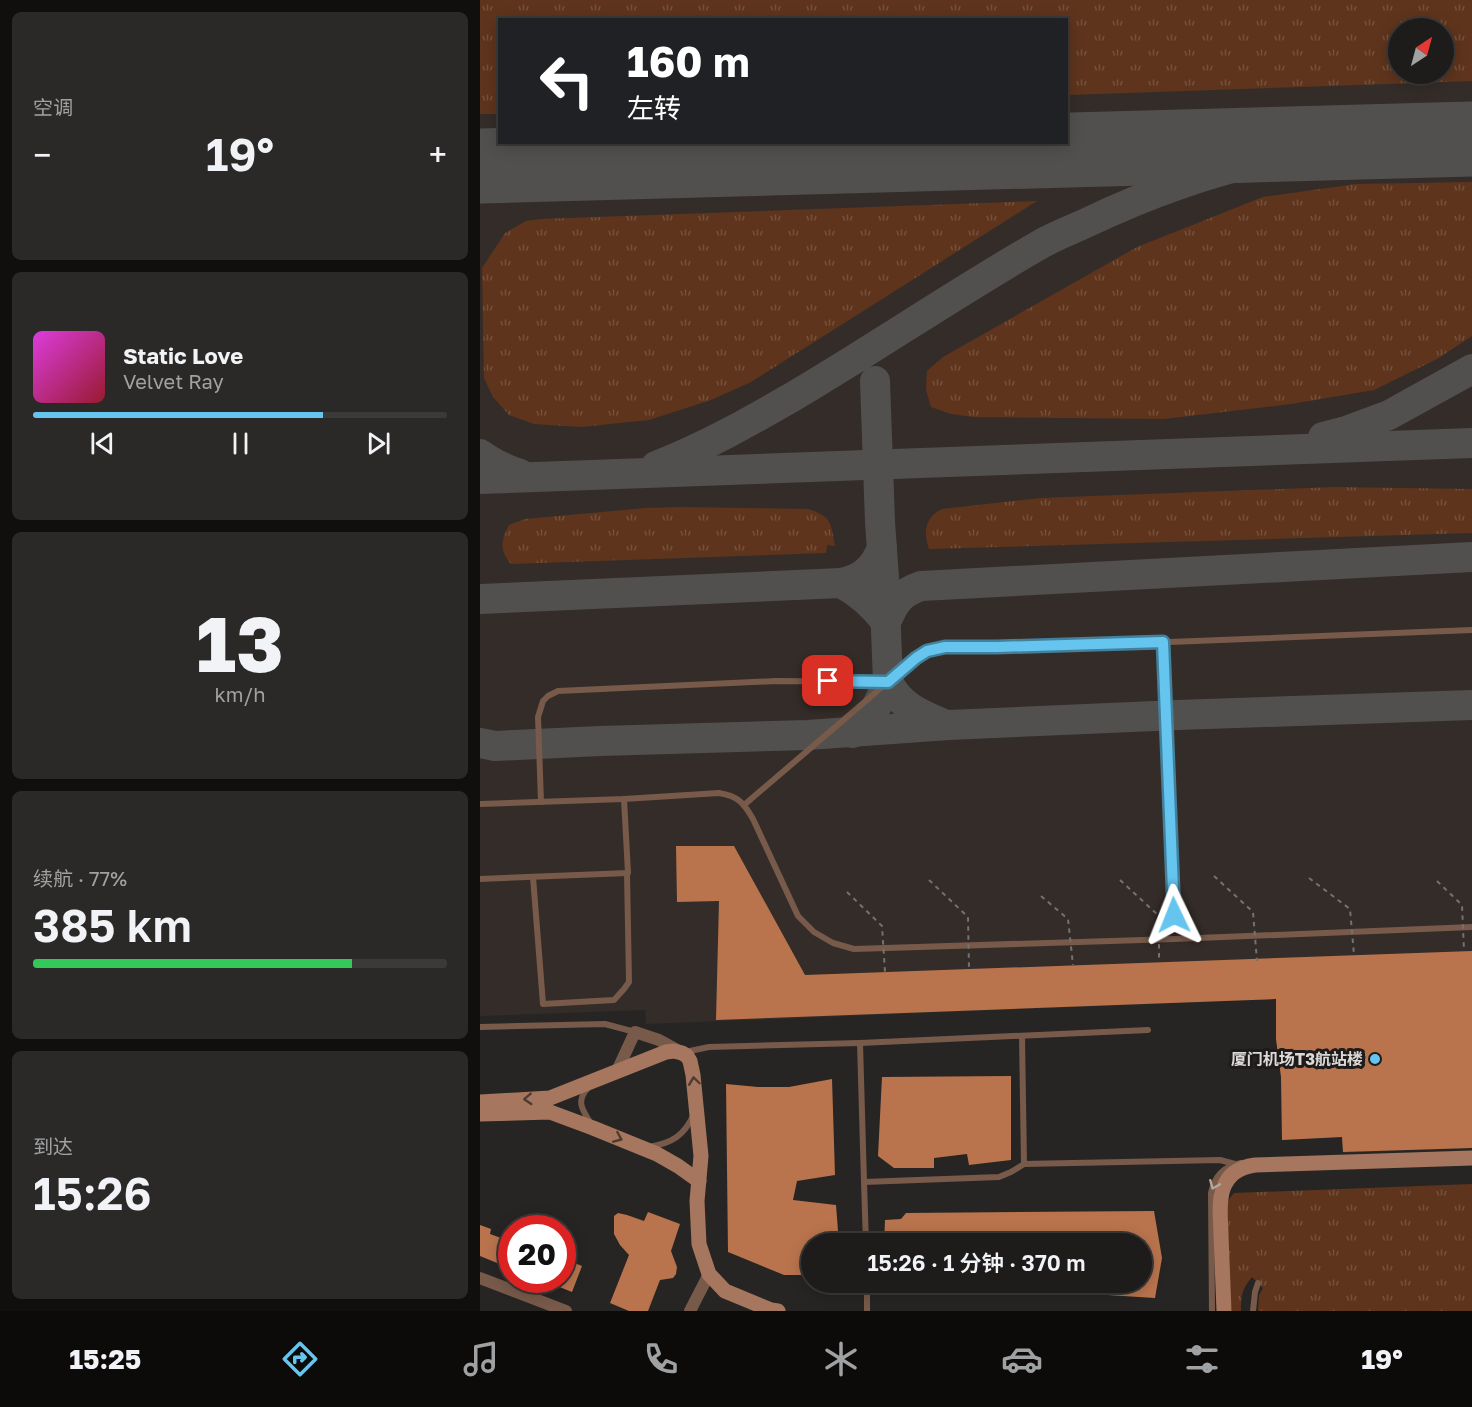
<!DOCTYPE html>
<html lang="zh">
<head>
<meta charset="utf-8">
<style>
	:root { --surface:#1d1c1a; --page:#2a2927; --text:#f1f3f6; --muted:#a0a1a2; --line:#3b3a39; --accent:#65c5ef }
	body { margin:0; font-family:"Golos Text","Noto Sans SC",sans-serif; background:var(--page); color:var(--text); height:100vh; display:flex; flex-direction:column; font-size:22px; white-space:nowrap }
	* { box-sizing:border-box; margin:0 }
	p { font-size:20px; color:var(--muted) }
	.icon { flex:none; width:33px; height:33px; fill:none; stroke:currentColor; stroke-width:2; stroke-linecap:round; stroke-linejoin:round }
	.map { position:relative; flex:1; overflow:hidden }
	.sheet { display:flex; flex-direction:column; gap:12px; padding:12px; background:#100f0e; width:480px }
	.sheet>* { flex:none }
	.top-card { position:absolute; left:18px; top:18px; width:570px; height:126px; border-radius:0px; box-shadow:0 3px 15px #0003,0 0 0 2px var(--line); background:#202124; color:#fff; overflow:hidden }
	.needle { width:39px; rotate:36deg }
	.fabs { position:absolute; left:908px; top:18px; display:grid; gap:12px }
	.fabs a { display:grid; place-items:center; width:66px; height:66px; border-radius:50%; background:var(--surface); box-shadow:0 3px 15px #0003,0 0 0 2px var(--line); font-size:30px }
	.speed { position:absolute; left:18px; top:1215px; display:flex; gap:12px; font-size:30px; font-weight:700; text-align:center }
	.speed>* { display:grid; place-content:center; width:78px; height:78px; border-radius:50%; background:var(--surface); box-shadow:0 3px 15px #0003,0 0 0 2px var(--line); line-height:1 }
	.speed .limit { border:9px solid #d22; background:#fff; color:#111 }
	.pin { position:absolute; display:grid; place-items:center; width:51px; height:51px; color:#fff; margin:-26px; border-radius:12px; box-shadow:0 3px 9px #0006 }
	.me { position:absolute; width:66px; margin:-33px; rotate:358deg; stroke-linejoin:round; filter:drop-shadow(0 0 4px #0008) }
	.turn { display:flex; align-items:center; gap:21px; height:126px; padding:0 30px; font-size:27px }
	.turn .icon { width:78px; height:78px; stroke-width:2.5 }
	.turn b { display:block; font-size:42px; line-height:51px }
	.big { font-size:45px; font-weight:600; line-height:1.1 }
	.sheet .card { flex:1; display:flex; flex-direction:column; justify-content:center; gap:9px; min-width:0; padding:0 21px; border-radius:9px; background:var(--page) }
	.sheet .dial { align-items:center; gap:0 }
	.dial b { font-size:78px; line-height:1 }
	.song { display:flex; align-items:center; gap:18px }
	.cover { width:72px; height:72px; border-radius:9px; background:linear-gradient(135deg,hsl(300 70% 55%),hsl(350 70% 35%)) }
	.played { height:6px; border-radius:3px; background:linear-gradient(90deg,var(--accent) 70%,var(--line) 70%) }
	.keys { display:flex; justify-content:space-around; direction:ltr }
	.heat { display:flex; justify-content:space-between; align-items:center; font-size:33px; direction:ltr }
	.charge { height:9px; border-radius:4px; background:linear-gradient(90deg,#34c759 77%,var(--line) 0) }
	.trip { position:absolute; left:321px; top:1233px; width:351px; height:60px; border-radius:30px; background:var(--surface); box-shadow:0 3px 15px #0003,0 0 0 2px var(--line); font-weight:600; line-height:60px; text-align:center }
	.tabs { display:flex; height:96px; justify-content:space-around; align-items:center; background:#0c0b0a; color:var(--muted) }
	.tabs .icon { width:42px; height:42px }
	.tabs .selected { color:var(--accent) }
	.tabs b { font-size:27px; color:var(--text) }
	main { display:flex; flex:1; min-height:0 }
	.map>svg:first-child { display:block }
	.built { fill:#342c28; fill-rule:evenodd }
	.grass { fill:url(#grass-tufts); fill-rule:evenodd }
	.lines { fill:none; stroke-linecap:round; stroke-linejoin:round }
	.taxiway { stroke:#52504e; stroke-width:30 }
	.runway { stroke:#52504e; stroke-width:75 }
	.building { fill:#b9744d }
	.service { stroke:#785a4a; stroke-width:6 }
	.minor { stroke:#785a4a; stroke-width:12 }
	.secondary { stroke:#a6775e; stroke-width:15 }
	.path-bridge { stroke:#747270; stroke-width:2; stroke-dasharray:4.5 4.5; stroke-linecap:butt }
	.oneway { stroke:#4e3b32 }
	.oneway2 { stroke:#b4a7a0 }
	.route-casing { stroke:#42809b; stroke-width:15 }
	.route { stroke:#65c5ef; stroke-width:10 }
	.poi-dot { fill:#65c5ef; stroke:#1e1b1a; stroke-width:2 }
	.labels { text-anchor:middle; stroke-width:6; stroke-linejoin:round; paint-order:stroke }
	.poi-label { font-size:16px; font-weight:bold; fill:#dcdad9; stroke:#1e1b1a; text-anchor:end }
</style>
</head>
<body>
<main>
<section class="sheet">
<div class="card"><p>空调</p>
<div class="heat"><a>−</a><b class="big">19°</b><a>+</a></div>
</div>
<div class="card">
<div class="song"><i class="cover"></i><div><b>Static Love</b><p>Velvet Ray</p></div></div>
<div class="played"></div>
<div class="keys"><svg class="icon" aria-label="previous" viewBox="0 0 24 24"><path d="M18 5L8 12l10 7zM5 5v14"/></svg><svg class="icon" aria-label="pause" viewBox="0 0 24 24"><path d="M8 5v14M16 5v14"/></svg><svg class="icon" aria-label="next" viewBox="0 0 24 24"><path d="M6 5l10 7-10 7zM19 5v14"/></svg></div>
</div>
<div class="card dial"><b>13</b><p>km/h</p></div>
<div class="card"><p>续航 · 77%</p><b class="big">385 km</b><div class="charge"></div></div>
<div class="card"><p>到达</p><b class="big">15:26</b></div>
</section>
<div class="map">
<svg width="992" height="1311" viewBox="0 0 992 1311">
	<defs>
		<pattern id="grass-tufts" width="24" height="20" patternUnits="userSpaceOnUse" patternTransform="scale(1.5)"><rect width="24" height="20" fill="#5e341c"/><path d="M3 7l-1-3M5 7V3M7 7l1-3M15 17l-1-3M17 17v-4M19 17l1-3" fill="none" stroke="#74513c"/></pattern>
	</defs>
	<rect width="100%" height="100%" fill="#272523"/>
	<path class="built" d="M0,0H992V1148L863,1153L862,1137L802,1140L801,1077L796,1039V999L166,1024L165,1010L0,1016ZM20,20H586V142H20ZM918,28H963V74H918Z"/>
	<g class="grass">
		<path d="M0,0H992V81L587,95L586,20H20L19,114H0ZM963,28V74H918V28Z"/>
		<path d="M992,182V336L957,359L894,390L811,404L684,419L493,417L471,414L451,407L446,390L447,371L463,357L657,247L783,197L876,184Z"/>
		<path d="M557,201L271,382L231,400L169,420L101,427L54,424L29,415L13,397L4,378L2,268L25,233L46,221L61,219Z"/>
		<path d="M854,487L992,489V533L449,549C443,532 445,517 462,509L561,498Z"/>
		<path d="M199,507L328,509C352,516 351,524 355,546L347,545L346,553L31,564C19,549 21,541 29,525L45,519L166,508Z"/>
		<path d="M992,1184V1311H778L779,1295L783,1288L772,1277C762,1289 761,1295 761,1311H750L745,1204L754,1193Z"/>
	</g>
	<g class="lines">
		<g class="taxiway">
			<path d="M0,176L22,165"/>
			<path d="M395,381L400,522L404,578L408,682"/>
			<path d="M843,437L866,431L909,415L992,369"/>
			<path d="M0,454C13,464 25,469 40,474"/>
			<path d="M176,466C225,447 269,422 314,396C397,347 477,292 561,244C575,236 591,230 606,223C665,195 730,171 794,158C831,150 869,147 906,142"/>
			<path d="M0,479L992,443"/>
			<path d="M361,583C380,593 393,605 406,622C415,602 420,593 441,586L992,557"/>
			<path d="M0,599L361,583C382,579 394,568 402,548"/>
			<path d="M373,733C392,719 399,703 408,682C420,706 440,714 464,724"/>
			<path d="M0,743L15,746L120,741L328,735L468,725L698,715L992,705"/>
		</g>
		<path class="runway" d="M0,166L992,139"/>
	</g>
	<g class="building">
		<path d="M196,846H254L325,975L992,951V1148L863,1152L862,1137L802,1140L801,1077L796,1039V999L236,1020L239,901L197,902Z"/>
		<path d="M531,1076V1160L489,1165L487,1154L454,1158V1168H414L398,1156L402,1077Z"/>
		<path d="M352,1079L355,1175L317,1181L313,1200L356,1205L359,1244H332V1275H304L248,1252L246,1084L278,1087H309Z"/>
		<path d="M674,1211L682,1258L675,1298L611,1294L537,1292L538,1282H662V1244H404L405,1220L421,1219L426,1213Z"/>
		<path d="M168,1212L200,1224L191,1251L197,1267L196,1274L193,1278L180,1280L168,1311H149L130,1303L149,1255L140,1245L134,1234V1216L138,1213L147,1215L164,1221Z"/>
		<path d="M0,1225L11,1229L10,1234L32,1242V1269L0,1256Z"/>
		<path d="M82,1258L102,1266L92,1292L62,1280H82Z"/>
	</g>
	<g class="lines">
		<g class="service">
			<path d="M683,642L694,915"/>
			<path d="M61,802L58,717L63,701L68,696L78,691L296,681L407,682"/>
			<path d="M0,804L144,799L239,793C258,796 264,803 273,819L318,916L334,932L353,943L374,949L694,939L992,927"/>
			<path d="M264,805L436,658L447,652L465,647H517L664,643L992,630"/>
			<path d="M53,877L63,1004L134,1000L144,989L149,982L147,873"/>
			<path d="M0,879L148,873L144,799"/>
			<path d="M0,1027L125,1024L155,1032"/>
			<path d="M542,1037L544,1164L740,1160L755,1164"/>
			<path d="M380,1043L384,1182L519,1177L531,1172L544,1164"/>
			<path d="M205,1052L229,1047L380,1043L668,1030"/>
			<path d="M108,1088C95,1102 103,1110 111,1124"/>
			<path d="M169,1147C192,1143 204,1136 214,1114"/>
			<path d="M384,1182L386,1244"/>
			<path d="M387,1282V1311"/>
			<path d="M732,1311L731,1193C735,1175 743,1167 761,1163"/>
			<path d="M773,1311L775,1292L778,1283"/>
		</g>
		<g class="minor">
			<path d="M137,1071L155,1032L179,1040L201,1052"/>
			<path d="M0,1278L86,1311"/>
			<path d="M210,1311L229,1274"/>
		</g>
		<g class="secondary">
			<path d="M0,1102L70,1098L186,1052L194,1051L202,1053L207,1056L210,1061L213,1075L221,1156L217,1201L219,1244L229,1274L245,1291L291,1310L298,1311"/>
			<path d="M0,1114L70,1112L113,1128L177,1154L198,1166L219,1181"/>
			<path d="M744,1311C743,1286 742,1261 741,1236C741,1221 738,1203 743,1189C748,1174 760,1167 775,1165L992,1158"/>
		</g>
		<g class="path-bridge">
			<path d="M734,876L773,912L777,961"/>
			<path d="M829,878L870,909L874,955"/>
			<path d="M449,880L488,917L489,969"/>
			<path d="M640,880L679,916V962"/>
			<path d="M957,881L982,905L984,951"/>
			<path d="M367,892L402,926L405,972"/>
			<path d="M561,896L588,919L593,965"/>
		</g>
	</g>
	<defs><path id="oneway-chevron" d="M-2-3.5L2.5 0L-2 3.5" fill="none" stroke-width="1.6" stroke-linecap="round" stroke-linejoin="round" transform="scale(1.5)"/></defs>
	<g class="oneway">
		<use href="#oneway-chevron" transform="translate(214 1081) rotate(-98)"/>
		<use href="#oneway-chevron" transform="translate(48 1099) rotate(177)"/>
		<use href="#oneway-chevron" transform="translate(138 1138) rotate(23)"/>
	</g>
	<use class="oneway2" href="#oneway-chevron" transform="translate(734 1185) rotate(112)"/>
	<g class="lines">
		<defs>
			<path id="route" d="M348,681L408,682L436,658L447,651L465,647H517L683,642L694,915"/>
		</defs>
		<use href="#route" class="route-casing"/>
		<use href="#route" class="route"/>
	</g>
	<circle class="poi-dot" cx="895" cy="1059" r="6"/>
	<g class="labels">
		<g class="poi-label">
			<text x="883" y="1065">厦门机场T3航站楼</text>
		</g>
	</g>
</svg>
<div class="fabs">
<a><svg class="needle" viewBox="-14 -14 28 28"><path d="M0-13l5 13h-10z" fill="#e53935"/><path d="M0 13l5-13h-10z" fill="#a0a1a2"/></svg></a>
</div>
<div class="speed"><div class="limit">20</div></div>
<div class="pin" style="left:348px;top:681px;background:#d93025"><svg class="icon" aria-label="arrive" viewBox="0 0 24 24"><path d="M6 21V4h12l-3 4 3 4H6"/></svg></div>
<svg class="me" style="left:694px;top:915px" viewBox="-20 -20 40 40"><path d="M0-17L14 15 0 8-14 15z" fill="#65c5ef" stroke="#fff" stroke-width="4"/></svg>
<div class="trip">15:26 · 1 分钟 · 370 m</div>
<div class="top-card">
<div class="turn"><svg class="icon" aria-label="left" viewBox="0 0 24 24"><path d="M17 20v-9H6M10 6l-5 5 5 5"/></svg><div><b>160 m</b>左转</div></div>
</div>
</div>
</main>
<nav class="tabs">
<b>15:25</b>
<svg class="icon selected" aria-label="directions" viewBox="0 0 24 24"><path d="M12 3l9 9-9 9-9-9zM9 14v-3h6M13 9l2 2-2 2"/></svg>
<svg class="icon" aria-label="music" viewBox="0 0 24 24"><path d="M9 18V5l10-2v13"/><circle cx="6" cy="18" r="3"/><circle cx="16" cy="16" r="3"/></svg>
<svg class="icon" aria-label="phone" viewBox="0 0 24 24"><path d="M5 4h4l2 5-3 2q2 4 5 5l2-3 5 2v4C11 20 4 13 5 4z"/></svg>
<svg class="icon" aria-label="climate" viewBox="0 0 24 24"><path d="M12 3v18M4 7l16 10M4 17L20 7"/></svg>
<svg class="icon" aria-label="car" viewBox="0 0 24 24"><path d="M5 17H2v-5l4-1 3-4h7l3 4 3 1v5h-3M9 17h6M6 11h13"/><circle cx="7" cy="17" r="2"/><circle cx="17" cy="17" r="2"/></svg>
<svg class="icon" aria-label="filters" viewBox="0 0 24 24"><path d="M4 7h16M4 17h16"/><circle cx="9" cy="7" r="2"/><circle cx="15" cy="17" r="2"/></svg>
<b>19°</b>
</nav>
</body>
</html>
